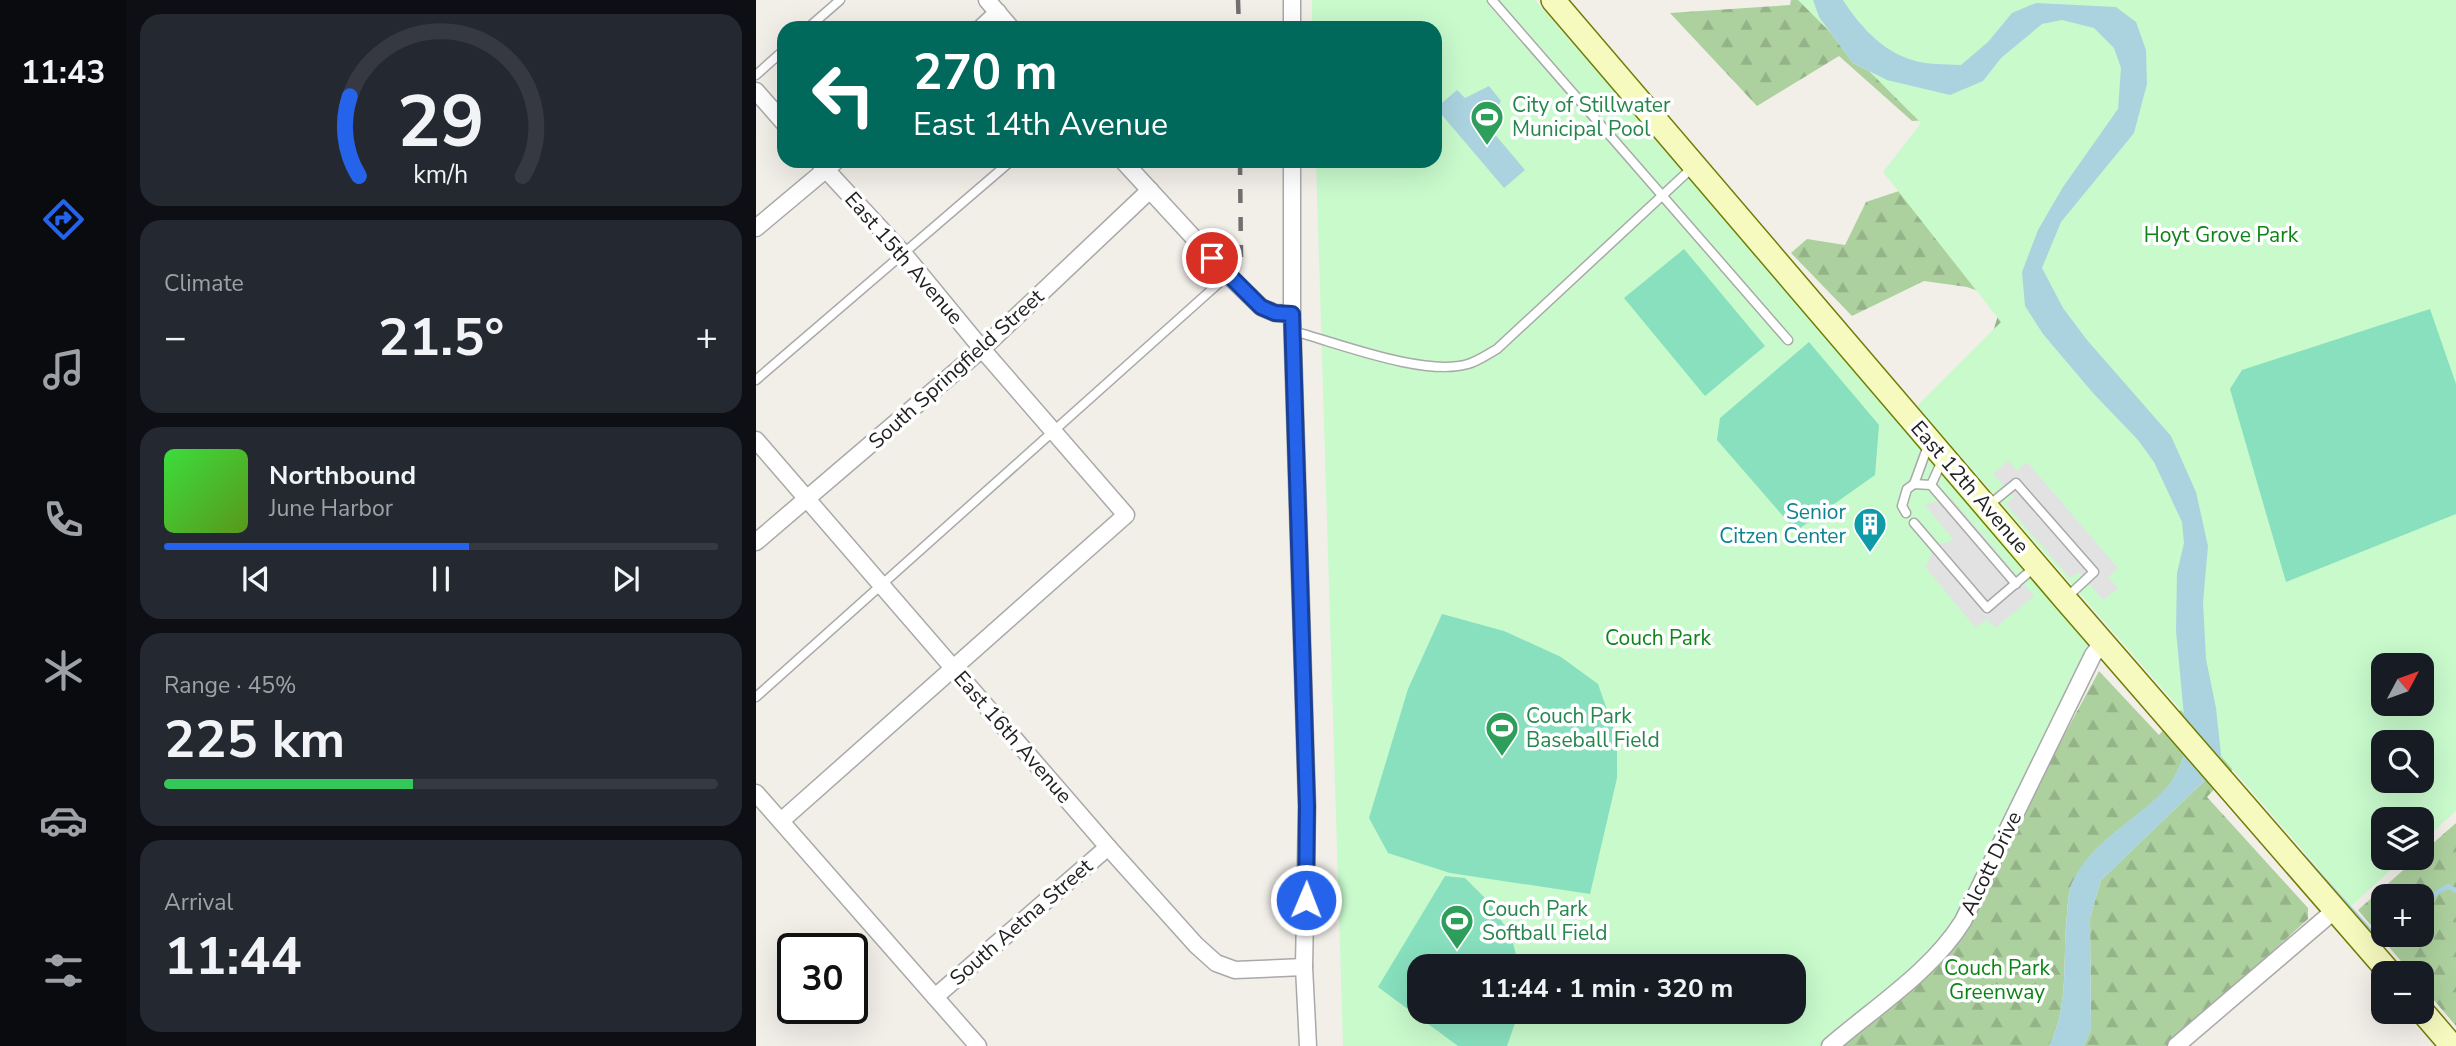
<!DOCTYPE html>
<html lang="en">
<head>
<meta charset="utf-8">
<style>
	:root { --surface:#171b24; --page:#242831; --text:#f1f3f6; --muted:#9ea1a6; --line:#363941; --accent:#2563eb }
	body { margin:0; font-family:"Nunito Sans",sans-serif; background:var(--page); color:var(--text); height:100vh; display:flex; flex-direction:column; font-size:26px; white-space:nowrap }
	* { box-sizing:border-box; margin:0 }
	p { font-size:23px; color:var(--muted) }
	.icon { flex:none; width:38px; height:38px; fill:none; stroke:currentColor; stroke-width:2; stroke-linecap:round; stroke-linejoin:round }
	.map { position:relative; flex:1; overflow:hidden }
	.details { display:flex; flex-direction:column; gap:14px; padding:14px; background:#0d0f14; width:630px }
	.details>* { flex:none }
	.top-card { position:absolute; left:21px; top:21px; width:665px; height:147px; border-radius:21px; box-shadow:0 7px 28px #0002; background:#00695c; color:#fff; overflow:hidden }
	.needle { width:46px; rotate:49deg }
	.tools { position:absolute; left:1615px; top:653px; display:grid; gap:14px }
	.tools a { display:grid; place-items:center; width:63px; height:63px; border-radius:14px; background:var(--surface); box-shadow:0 7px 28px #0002; font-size:35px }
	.speed { position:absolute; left:21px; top:933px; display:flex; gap:14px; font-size:35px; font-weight:700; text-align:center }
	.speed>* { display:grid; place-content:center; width:91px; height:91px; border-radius:50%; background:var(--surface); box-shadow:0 7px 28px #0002; line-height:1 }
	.speed .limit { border:4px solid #111; border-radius:10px; background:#fff; color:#111 }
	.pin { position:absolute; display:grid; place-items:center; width:60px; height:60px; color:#fff; margin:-30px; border:4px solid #fff; border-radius:50%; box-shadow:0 2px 7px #0007 }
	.me { position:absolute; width:77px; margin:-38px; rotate:1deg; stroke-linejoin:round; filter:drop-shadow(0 0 5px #0008) }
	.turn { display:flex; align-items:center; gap:24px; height:147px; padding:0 21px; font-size:32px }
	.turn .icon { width:91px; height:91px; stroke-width:2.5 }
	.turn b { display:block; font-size:49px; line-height:60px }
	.big { font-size:52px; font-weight:700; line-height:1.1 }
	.details .tile { flex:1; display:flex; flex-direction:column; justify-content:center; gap:10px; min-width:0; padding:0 24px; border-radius:21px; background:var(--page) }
	.details .dial { align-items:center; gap:0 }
	.dial svg { height:182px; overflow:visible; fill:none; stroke:var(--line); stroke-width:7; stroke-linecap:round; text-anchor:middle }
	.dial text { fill:var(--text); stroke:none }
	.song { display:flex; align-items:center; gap:21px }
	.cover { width:84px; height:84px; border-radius:10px; background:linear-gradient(135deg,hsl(120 70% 55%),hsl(90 70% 35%)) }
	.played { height:7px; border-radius:4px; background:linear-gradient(90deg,var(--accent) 55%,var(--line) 55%) }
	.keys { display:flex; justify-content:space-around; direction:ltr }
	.heat { display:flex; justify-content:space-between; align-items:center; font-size:38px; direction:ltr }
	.charge { height:10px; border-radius:5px; background:linear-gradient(90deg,#34c759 45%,var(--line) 0) }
	.trip { position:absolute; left:651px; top:954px; width:399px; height:70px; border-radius:21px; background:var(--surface); box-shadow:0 7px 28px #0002; font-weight:700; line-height:70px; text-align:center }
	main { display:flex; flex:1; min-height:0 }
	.tab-bar { display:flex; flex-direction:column; width:126px; justify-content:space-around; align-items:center; background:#090b0e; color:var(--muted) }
	.tab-bar .icon { width:49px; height:49px }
	.tab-bar .active { color:var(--accent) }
	.tab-bar b { font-size:32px; color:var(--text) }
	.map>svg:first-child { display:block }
	.forest { fill:url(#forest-firs); fill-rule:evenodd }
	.park { fill:#c8facc; fill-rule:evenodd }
	.pitch { fill:#88e0be }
	.parking { fill:#e2e2e2 }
	.water { fill:#aad3df }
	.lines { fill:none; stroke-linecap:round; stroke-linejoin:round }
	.stream { stroke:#aad3df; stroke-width:4.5 }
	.lane-casing { stroke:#a9a9a9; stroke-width:11 }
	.street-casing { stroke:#a9a9a9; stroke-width:19 }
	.secondary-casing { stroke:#707d05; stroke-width:26 }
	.lane { stroke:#fff; stroke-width:8 }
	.street { stroke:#fff; stroke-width:16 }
	.secondary { stroke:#f7fabf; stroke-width:23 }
	.rail { stroke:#707070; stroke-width:4.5; stroke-dasharray:14 14; stroke-linecap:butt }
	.route-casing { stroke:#184099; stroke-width:18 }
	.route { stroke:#2563eb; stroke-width:12 }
	.labels { text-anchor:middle; stroke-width:7; stroke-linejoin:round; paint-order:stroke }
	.leisure-label { font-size:21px; fill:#27864d; stroke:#fff; text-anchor:start }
	.park-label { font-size:21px; fill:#0c8416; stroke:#fff }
	.street-label { font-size:21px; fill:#222; stroke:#fff }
	.culture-label { font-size:21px; fill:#0d838f; stroke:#fff; text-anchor:end }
</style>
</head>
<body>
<main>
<nav class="tab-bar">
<b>11:43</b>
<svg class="icon active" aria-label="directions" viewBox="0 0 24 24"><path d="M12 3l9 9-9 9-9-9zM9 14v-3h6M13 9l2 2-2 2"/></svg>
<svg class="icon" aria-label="music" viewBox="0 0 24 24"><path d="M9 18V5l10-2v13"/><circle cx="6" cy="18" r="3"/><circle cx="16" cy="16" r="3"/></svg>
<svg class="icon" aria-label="phone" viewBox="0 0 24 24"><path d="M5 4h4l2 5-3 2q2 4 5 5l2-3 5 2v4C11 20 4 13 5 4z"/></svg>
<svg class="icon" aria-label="climate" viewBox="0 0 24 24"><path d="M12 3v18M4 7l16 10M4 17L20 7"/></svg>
<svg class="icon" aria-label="car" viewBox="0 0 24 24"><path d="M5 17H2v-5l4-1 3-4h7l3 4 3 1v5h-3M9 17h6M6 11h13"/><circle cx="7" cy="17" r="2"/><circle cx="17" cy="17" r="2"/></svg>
<svg class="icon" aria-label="filters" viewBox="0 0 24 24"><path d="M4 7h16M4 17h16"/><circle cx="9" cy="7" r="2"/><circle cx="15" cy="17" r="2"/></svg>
</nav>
<section class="details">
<div class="tile dial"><svg viewBox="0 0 100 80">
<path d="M14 69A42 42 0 1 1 86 69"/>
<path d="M14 69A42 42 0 0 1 10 34" stroke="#2563eb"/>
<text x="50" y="56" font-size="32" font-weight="700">29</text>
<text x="50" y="72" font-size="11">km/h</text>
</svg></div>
<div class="tile"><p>Climate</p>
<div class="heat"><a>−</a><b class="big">21.5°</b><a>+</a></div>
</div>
<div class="tile">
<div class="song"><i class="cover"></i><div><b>Northbound</b><p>June Harbor</p></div></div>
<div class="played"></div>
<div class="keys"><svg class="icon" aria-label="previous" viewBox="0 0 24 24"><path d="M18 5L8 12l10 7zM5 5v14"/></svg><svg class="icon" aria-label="pause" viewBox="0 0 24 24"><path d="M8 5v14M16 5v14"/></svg><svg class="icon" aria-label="next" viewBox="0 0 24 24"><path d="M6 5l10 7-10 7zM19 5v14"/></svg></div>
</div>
<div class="tile"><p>Range · 45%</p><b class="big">225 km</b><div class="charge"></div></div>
<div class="tile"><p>Arrival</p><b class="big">11:44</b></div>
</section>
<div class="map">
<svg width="1700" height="1046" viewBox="0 0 1700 1046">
	<defs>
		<pattern id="forest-firs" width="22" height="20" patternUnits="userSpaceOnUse" patternTransform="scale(1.75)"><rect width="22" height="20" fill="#add19e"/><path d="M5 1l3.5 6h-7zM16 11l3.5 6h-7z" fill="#95b388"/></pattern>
	</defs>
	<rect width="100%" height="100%" fill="#f2efe9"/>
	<g class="forest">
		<path d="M1035,0H1057L1063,17L1097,63L1131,80L1194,95L1227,81L1245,58L1286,24L1306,20L1338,28L1358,48L1365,68L1362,109L1307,187L1282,230L1266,272L1269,306L1287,334L1337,393L1382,440L1398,462L1426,522L1428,543L1421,573L1420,630L1431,747C1426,762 1420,778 1409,790C1378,823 1335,841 1316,884C1312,892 1312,905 1311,915C1306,960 1314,1005 1293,1046H1075L1207,921L1343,671L1403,735L1427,707L1402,680L1377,545H1353L1321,498H1351L1349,429L1303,471C1268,444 1269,448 1229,461L1248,408L1182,402L1201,378L1259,369L1234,341L1247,300L1211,287L1168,281L1096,316L1035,253L1051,239L1089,245L1110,202L1170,182L1228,117L1156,121L1083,56L1001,106L914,13L1034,5Z"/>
		<path d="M1460,708L1480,766L1451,797L1552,908V919L1413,1046H1328L1335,1029L1334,918L1345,880L1466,764Z"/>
		<path d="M1700,823V1026L1666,986V973H1655L1602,910L1661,858H1666V853ZM1628,896H1666V934H1628Z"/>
	</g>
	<g class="park">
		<path d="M556,0H779L1337,641L1196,930L1187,943L1065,1046H587L560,161H679V28H556ZM663,966H1038V1012H663Z"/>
		<path d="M1042,0H1700V811L1666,842V819H1628V858H1648L1595,906L1161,406L1245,322L1127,172L1165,123ZM1628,665H1666V704H1628ZM1628,742H1666V780H1628Z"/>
	</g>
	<g class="pitch">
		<path d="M928,249L1009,346L949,396L868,298Z"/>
		<path d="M1674,309L1700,384V514L1530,582L1474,389L1486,370Z"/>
		<path d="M1053,342L1123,425L1119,475L1040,531L961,440L964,418Z"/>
		<path d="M686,614L748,631L805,657L842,684L861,738V778L834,894L694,873L632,853L613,818L652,689Z"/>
		<path d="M689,876L709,878L735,904L755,936L763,966H663V1012H763L751,1046H702L622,987Z"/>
	</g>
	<g class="parking">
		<path d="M1252,461L1261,471L1271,462L1362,568L1352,577L1362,588L1347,600L1323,572L1314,578L1250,504L1258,497L1237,474Z"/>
		<path d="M1194,497L1278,596L1239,628L1231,619L1220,628L1170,568L1175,555L1185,544L1198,540L1169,505Z"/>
	</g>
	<g class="water">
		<path d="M1057,0H1087C1103,25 1126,51 1156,60C1170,65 1189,64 1205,65L1232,42L1256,13L1280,3L1360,7L1380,22L1390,50L1391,84L1378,133L1305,222L1286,268L1307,308L1331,340L1415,436L1440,492L1452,546L1447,602L1450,659L1460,708L1466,764L1345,880L1334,918L1335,1029L1328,1046H1293C1314,1005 1306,960 1311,915C1312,905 1312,892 1316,883C1335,841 1378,823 1409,789C1420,778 1426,762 1431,747L1420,631L1421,573L1428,543L1426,522L1398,462L1382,440L1337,393L1287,334L1269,306L1266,272L1282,230L1307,187L1362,109L1365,68L1358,48L1338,28L1306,20L1286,24L1245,58L1227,81L1194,95L1131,80L1097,63L1063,17Z"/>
		<path d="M733,86L745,101L731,125L769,170L748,188L680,108L701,90L709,98Z"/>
	</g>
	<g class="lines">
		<g class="stream">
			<path d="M1547,856L1625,943H1641L1646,934"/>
			<path d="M1666,906L1674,897L1692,886L1700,891"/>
		</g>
		<defs>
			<g id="lane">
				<path d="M736,0L1032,340"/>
				<path d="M52,28L84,0"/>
				<path d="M0,75L28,50"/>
				<path d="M537,331C582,343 668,377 712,364C722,361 732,354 741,349L937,167"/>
				<path d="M0,380L255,161"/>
				<path d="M1158,484L1173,443"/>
				<path d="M1175,485L1187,459"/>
				<path d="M1233,505L1260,483L1338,572L1311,597"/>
				<path d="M1150,513L1146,506L1151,489L1158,484L1175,485L1260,584"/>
				<path d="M1158,523L1231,608L1279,567"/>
				<path d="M0,697L472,275"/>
			</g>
			<g id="street">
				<path d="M231,0L255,28"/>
				<path d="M536,0V28"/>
				<path d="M225,28L242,12"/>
				<path d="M0,91L28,123"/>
				<path d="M367,161L472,275L505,307L519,313L536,314"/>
				<path d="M536,161V314L551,806L548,967L552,1046"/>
				<path d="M0,228L80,161"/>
				<path d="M0,440L352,847L440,945L460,963L479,970L548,967"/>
				<path d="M0,542L226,349L394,190"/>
				<path d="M0,793L222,1046"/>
				<path d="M25,821L370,515L226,349L147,253L62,161"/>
				<path d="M179,997L352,847"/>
				<path d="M1074,1046C1119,1007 1175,972 1207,921L1337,655L1347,642"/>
				<path d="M1420,1046L1579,910"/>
			</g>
			<g id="secondary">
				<path d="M797,0L1309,599L1634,973"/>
				<path d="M1666,1011L1696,1046"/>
			</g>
		</defs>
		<use href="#lane" class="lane-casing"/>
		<use href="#street" class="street-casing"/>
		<use href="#secondary" class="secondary-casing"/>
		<use href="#lane" class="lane"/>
		<use href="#street" class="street"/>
		<use href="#secondary" class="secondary"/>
		<g class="rail">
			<path d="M482,0L483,28"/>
			<path d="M484,161L485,257"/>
		</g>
	</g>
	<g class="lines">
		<defs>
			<path id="route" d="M456,258L505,307L519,313L536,314L551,806L550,900"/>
		</defs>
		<use href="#route" class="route-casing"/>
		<use href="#route" class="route"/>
	</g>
	<defs>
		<symbol id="stadium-pin" viewBox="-11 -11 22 30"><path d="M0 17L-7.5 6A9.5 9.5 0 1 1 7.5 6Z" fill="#2e9e5b" stroke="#fff"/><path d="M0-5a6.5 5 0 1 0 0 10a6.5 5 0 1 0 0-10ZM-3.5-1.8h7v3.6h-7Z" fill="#fff"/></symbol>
		<symbol id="building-pin" viewBox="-11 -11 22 30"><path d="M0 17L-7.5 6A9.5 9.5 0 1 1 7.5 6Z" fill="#0f9aa8" stroke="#fff"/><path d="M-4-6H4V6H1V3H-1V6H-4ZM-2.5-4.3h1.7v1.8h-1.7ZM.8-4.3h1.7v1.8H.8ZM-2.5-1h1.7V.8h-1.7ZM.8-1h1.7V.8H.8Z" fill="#fff"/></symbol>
	</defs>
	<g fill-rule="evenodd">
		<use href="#stadium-pin" x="712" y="98" width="38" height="52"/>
		<use href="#building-pin" x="1095" y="505" width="38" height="52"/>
		<use href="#stadium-pin" x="727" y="709" width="38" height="52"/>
		<use href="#stadium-pin" x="682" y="902" width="38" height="52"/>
	</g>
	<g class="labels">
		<g class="leisure-label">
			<text x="756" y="112">City of Stillwater<tspan x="756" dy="24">Municipal Pool</tspan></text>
			<text x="770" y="723">Couch Park<tspan x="770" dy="24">Baseball Field</tspan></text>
			<text x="726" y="916">Couch Park<tspan x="726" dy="24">Softball Field</tspan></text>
		</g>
		<g class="park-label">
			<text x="1465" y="242">Hoyt Grove Park</text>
			<text x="902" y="645">Couch Park</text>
			<text x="1241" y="975">Couch Park<tspan x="1241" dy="24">Greenway</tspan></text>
		</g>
		<g class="street-label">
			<text transform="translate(148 258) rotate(49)" y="7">East 15th Avenue</text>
			<text transform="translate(200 369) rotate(-42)" y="7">South Springfield Street</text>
			<text transform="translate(1214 487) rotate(49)" y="7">East 12th Avenue</text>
			<text transform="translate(257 737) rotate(49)" y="7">East 16th Avenue</text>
			<text transform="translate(1235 863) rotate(-64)" y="7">Alcott Drive</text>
			<text transform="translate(265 922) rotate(-41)" y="7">South Aetna Street</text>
		</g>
		<g class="culture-label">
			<text x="1090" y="519">Senior<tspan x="1090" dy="24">Citzen Center</tspan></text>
		</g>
	</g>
</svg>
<div class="tools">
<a><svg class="needle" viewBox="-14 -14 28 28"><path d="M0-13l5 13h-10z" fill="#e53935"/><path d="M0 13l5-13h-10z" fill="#9ea1a6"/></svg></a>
<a><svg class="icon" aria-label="search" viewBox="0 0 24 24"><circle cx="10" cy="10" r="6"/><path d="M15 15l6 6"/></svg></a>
<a><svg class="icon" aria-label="layers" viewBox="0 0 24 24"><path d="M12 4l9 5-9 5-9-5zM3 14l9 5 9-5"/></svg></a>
<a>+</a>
<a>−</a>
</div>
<div class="speed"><div class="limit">30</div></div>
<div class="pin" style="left:456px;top:258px;background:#d93025"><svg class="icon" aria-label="arrive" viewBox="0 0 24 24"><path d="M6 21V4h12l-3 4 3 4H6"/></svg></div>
<svg class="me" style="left:550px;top:900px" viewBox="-20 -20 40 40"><circle r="17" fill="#2563eb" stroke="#fff" stroke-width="3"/><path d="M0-11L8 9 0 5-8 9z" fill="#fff"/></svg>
<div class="trip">11:44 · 1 min · 320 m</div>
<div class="top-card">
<div class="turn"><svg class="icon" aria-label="left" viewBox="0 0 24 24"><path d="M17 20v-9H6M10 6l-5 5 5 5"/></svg><div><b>270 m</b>East 14th Avenue</div></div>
</div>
</div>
</main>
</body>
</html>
